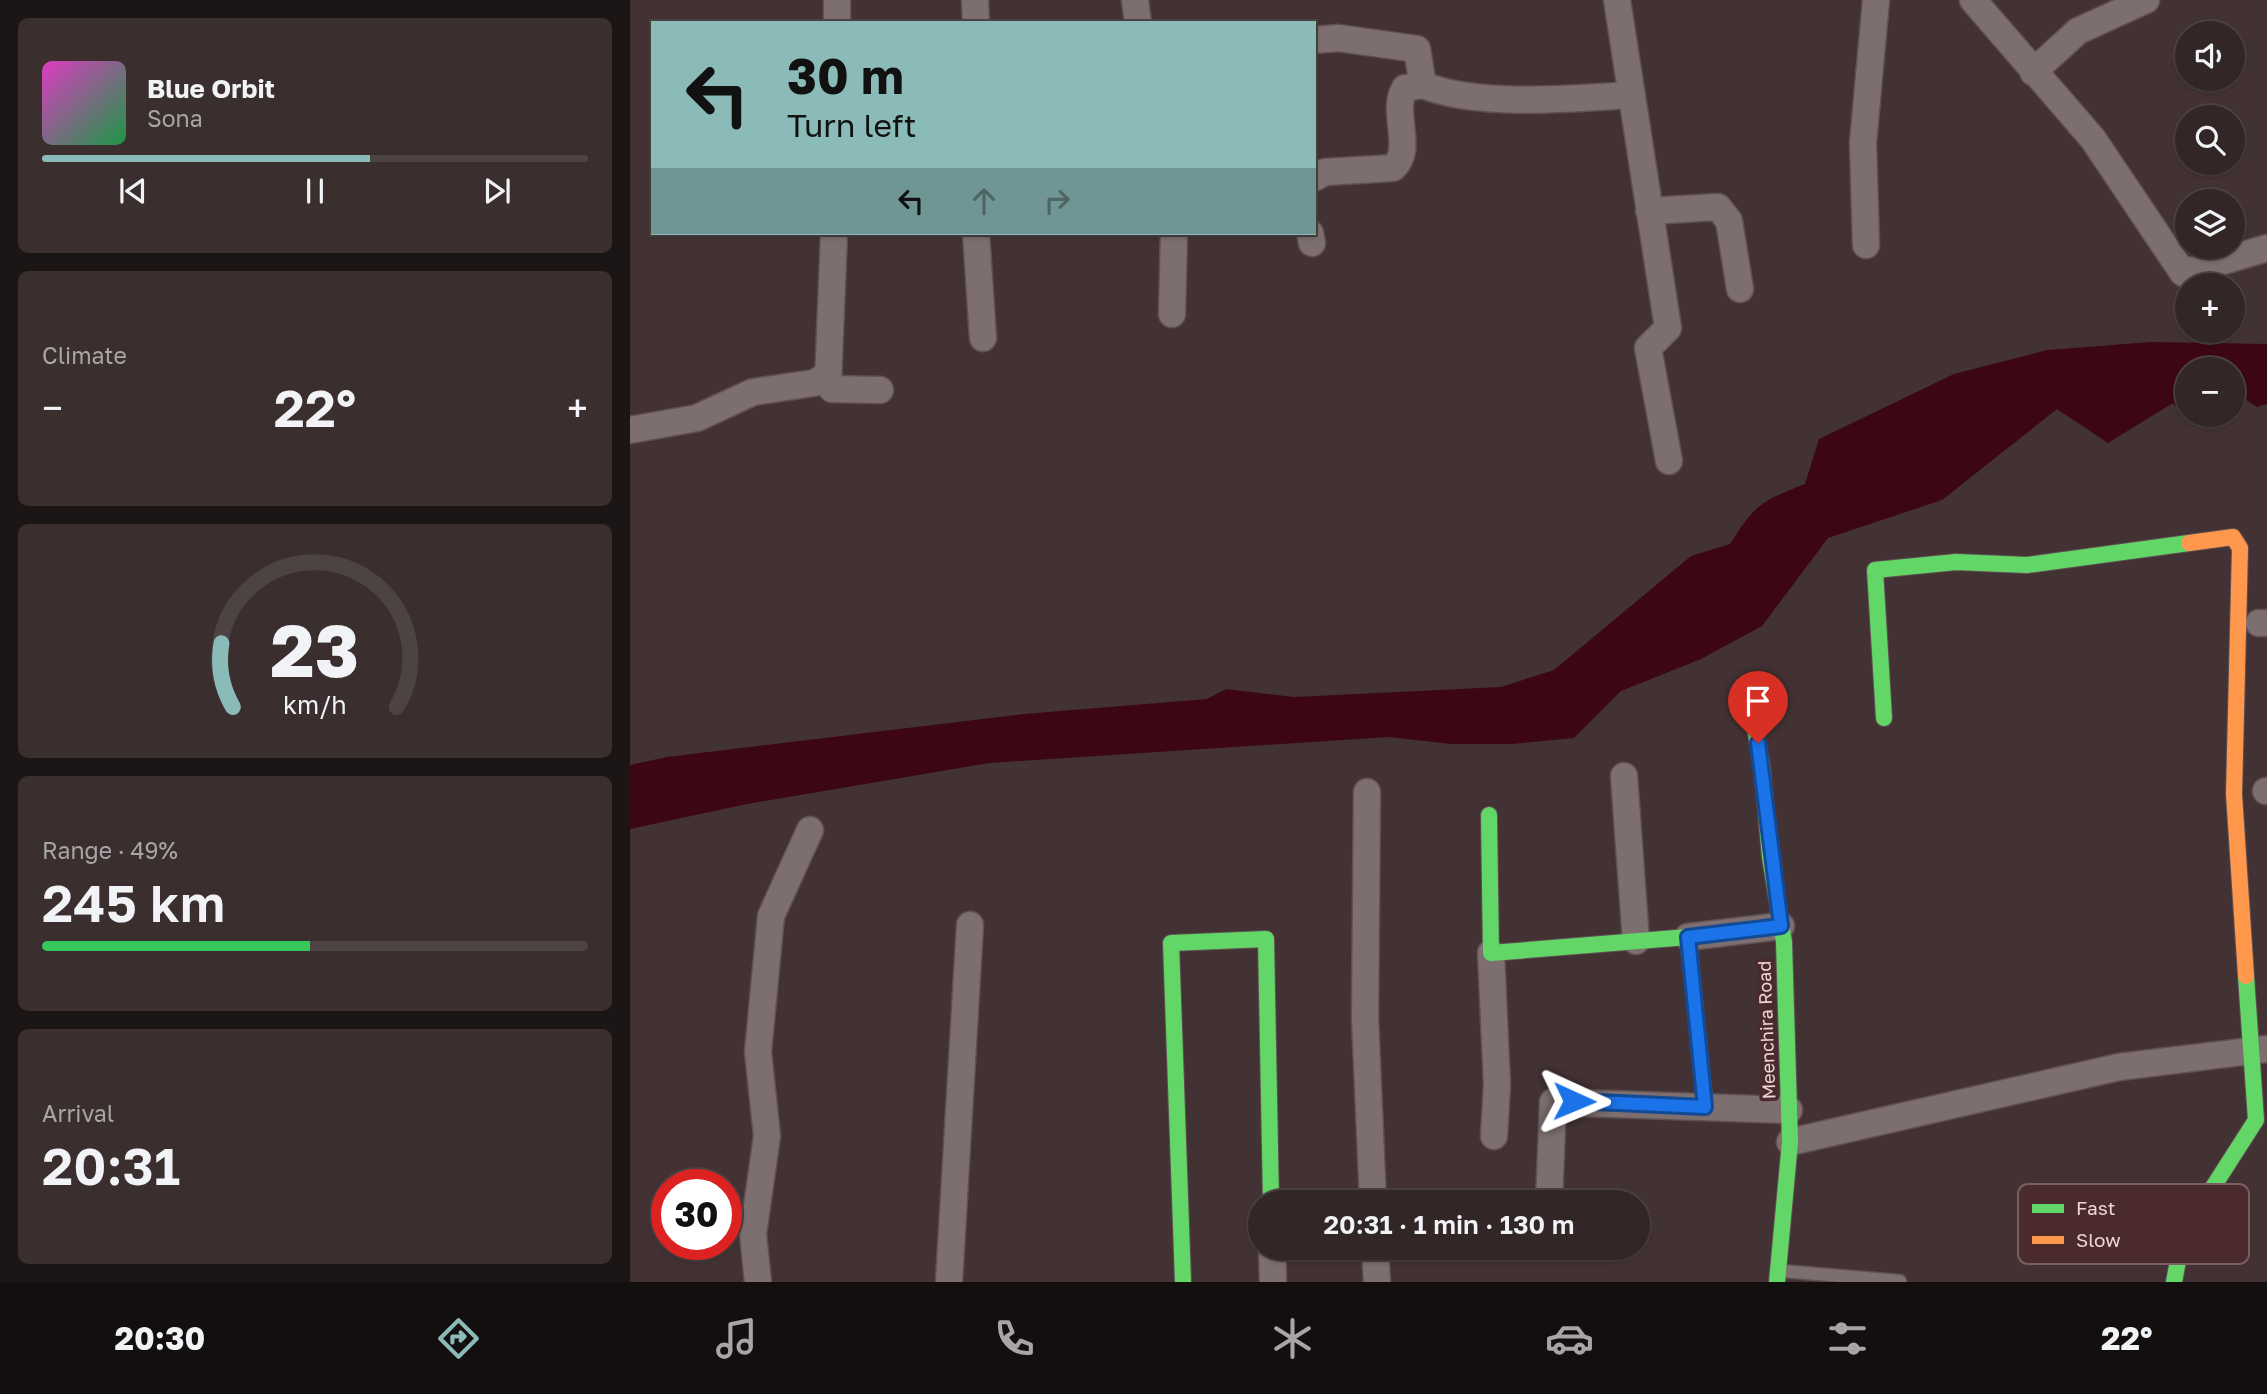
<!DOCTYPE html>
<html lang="en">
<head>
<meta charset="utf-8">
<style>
	:root { --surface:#322626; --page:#3a2e2e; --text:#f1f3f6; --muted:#a8a5a7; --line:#4d4343; --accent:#8bbbb9 }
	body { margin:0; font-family:"Golos Text",sans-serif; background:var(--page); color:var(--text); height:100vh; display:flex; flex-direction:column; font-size:26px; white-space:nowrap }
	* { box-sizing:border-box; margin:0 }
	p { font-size:23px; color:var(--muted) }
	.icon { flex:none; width:38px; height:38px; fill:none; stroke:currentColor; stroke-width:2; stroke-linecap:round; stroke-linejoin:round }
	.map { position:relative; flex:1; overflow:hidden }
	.panel { display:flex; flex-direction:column; gap:18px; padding:18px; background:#1c1515; width:630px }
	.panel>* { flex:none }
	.top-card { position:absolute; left:21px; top:21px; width:665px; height:214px; border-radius:0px; box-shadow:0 2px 5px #0004,0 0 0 2px var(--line); background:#8bbbb9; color:#111; overflow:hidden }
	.buttons { position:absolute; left:1545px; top:21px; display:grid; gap:14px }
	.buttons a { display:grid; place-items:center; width:70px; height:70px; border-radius:50%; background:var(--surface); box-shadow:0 2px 5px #0004,0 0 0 2px var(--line); font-size:35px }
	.speed { position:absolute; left:21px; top:1169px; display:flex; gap:14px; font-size:35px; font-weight:700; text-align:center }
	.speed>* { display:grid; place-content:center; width:91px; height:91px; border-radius:50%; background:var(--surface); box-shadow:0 2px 5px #0004,0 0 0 2px var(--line); line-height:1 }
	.speed .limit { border:10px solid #d22; background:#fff; color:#111 }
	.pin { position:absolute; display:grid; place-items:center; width:60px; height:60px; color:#fff; margin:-72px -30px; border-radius:50% 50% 50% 0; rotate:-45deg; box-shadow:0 0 7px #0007 }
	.pin .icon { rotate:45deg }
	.me { position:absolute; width:77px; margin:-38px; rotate:91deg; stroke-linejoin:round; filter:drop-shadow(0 0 5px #0008) }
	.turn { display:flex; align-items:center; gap:24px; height:147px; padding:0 21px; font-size:32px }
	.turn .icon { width:91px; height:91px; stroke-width:2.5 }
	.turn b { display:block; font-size:49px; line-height:60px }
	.lanes { display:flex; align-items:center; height:66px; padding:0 21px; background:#0003; justify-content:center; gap:35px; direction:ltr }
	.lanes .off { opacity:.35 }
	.big { font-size:52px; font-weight:600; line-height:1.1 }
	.panel .card { flex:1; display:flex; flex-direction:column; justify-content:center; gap:10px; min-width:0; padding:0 24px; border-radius:10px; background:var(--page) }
	.panel .dial { align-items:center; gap:0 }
	.dial svg { height:182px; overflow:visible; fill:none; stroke:var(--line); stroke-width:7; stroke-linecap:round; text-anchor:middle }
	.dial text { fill:var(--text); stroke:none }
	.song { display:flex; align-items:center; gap:21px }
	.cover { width:84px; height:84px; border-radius:10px; background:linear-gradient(135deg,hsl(310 70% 55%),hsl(140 70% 35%)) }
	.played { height:7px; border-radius:4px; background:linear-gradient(90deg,var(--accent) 60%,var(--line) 60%) }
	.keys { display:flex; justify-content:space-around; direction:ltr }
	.heat { display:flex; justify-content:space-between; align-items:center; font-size:38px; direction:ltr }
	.charge { height:10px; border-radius:5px; background:linear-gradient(90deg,#34c759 49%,var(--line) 0) }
	.trip { position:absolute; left:618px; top:1190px; width:402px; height:70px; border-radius:35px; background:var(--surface); box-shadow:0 2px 5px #0004,0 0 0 2px var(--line); font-weight:600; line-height:70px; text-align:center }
	.dock { display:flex; height:112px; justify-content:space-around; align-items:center; background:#140f0f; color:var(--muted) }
	.dock .icon { width:49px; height:49px }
	.dock .active { color:var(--accent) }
	.dock b { font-size:32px; color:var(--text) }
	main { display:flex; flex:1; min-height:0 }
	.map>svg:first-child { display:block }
	.water { fill:#3c0612 }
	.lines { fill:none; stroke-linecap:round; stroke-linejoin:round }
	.lane-casing { stroke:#5f4f51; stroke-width:15 }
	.street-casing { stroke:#5f4f51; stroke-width:29 }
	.fast-casing { stroke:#5f4f51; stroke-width:18 }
	.slow-casing { stroke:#5f4f51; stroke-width:18 }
	.lane { stroke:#7d6e6f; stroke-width:12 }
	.street { stroke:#7d6e6f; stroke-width:26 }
	.fast { stroke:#63d668; stroke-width:16 }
	.slow { stroke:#ff974d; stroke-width:16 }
	.route-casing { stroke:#114b97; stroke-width:18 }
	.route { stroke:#1a73e8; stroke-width:12 }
	.labels { text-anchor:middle; stroke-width:7; stroke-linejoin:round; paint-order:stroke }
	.street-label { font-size:18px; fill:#ecd6d7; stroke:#4b2a2d }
	.key { fill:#4b2a2d; stroke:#7b5e60; stroke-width:2 }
	.key-label { font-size:19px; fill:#ecd6d7 }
</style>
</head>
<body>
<main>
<section class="panel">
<div class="card">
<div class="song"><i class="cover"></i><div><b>Blue Orbit</b><p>Sona</p></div></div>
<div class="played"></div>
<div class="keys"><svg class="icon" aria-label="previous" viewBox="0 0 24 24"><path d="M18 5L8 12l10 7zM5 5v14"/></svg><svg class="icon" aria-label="pause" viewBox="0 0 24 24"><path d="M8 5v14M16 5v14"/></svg><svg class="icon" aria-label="next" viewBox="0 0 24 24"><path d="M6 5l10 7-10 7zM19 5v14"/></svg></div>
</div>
<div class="card"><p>Climate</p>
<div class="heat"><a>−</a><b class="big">22°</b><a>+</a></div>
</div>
<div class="card dial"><svg viewBox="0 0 100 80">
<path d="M14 69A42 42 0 1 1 86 69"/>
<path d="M14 69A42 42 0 0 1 9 41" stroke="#8bbbb9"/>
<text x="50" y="56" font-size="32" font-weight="700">23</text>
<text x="50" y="72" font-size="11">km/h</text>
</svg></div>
<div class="card"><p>Range · 49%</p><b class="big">245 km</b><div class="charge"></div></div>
<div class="card"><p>Arrival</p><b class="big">20:31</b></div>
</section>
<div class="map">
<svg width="1637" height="1282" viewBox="0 0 1637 1282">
	<rect width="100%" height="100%" fill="#433233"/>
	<path class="water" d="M1521,342L1637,344V404L1627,407L1609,395L1603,398V369H1558V415H1566L1556,419L1543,403L1478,443L1427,409L1312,500L1198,538L1132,626L1071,659L991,691L944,738L882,744H821L758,737L359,763L117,804L0,829V765L37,757L394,714L577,699L596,689L664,697L871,687L924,670L1061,556L1100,544C1125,504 1132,501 1175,484L1189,439L1324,374L1418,350Z"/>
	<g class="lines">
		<defs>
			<path id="lane" d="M1152,1271L1270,1281"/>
			<g id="street">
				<path d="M207,0V23"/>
				<path d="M345,0L346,23"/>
				<path d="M505,0L508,23"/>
				<path d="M987,0L1038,328L1018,348L1039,461"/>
				<path d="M1343,0L1463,139L1553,273L1637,248"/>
				<path d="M684,40L708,38L787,49L793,85C846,107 942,99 1000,95"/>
				<path d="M1403,72L1448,31L1516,0"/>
				<path d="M684,178L695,172L763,168C785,149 760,112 775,88L793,85"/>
				<path d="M1019,211L1088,207L1099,221L1110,289"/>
				<path d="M204,233L198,383L202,389L250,390"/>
				<path d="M346,233L353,338"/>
				<path d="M680,233L682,243"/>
				<path d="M1236,245L1233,143L1246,0"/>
				<path d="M542,314L544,233"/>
				<path d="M0,430L67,418L123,392L184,383L198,375"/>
				<path d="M1629,623H1637"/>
				<path d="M994,776L1006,941"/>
				<path d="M1636,791H1637"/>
				<path d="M737,792L735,1018L743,1202"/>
				<path d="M1058,937L1151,926"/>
				<path d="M861,953L867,1085L864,1136"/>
				<path d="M1160,1142L1489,1067L1637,1049"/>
				<path d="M919,1202L923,1102L1159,1110"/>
				<path d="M642,1248L643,1282"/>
				<path d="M745,1248L747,1282"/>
				<path d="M128,1282L123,1234L137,1136L128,1052L141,916L180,830"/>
				<path d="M319,1282L340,925"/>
			</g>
			<g id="fast">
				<path d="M1119,695L1132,767L1140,857L1154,942L1160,1142L1147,1282"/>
				<path d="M1254,718L1245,570L1326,562L1397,565L1559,543"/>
				<path d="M859,815L861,953L1058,937L1075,1106"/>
				<path d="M553,1282L541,943L636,939L641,1202"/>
				<path d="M1544,1282L1553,1234L1626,1120L1616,976"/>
			</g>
			<path id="slow" d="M1559,543L1603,537L1610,548L1604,794L1616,976"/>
		</defs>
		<use href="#lane" class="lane-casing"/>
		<use href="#street" class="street-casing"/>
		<use href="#fast" class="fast-casing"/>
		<use href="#slow" class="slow-casing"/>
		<use href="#lane" class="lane"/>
		<use href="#street" class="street"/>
		<use href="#fast" class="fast"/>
		<use href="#slow" class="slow"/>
	</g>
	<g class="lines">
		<defs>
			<path id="route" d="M944,1101L1075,1107L1058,937L1151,926L1128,743"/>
		</defs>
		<use href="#route" class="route-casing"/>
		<use href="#route" class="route"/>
	</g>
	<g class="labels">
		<g class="street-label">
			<text transform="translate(1137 1030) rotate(-92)" y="6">Meenchira Road</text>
		</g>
	</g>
	<rect x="1388" y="1184" width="231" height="80" rx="10" class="key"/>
	<rect x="1402" y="1204" width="32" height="9" fill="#63d668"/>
	<rect x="1402" y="1236" width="32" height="8" fill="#ff974d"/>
	<g class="key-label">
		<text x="1446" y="1215">Fast</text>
		<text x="1446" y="1247">Slow</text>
	</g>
</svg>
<div class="buttons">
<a><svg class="icon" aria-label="sound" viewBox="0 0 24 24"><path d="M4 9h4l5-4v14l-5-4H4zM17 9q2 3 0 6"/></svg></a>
<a><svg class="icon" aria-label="search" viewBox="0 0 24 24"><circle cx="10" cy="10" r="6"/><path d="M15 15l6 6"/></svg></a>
<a><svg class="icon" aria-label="layers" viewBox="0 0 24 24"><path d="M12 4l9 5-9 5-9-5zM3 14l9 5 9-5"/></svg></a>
<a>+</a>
<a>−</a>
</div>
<div class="speed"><div class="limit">30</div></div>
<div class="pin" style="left:1128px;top:743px;background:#d93025"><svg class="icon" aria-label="arrive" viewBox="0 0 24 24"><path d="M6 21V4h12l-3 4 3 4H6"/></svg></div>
<svg class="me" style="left:944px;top:1101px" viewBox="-20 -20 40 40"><path d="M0-17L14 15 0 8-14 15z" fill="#1a73e8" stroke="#fff" stroke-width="4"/></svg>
<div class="trip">20:31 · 1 min · 130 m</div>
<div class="top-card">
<div class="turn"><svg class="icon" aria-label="left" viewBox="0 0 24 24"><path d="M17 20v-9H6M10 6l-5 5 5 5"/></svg><div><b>30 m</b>Turn left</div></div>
<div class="lanes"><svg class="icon" aria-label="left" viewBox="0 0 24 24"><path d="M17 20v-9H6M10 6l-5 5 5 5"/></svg><svg class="icon off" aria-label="ahead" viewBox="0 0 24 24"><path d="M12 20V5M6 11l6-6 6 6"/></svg><svg class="icon off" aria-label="right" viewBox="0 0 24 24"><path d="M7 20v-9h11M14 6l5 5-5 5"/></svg></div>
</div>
</div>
</main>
<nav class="dock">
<b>20:30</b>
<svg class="icon active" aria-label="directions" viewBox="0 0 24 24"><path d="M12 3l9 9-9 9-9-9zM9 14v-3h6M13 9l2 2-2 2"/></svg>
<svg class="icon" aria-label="music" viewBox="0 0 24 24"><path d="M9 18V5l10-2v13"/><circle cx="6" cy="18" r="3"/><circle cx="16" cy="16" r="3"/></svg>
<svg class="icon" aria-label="phone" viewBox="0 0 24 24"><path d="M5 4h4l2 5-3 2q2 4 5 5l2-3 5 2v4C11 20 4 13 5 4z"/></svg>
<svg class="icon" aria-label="climate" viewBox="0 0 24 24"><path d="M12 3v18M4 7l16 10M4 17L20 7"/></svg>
<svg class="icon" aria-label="car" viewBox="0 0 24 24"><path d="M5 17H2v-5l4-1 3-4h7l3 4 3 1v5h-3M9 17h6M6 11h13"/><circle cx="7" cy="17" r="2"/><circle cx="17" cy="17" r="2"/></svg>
<svg class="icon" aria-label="filters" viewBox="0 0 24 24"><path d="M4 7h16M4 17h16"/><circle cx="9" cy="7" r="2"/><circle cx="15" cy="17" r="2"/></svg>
<b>22°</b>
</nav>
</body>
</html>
